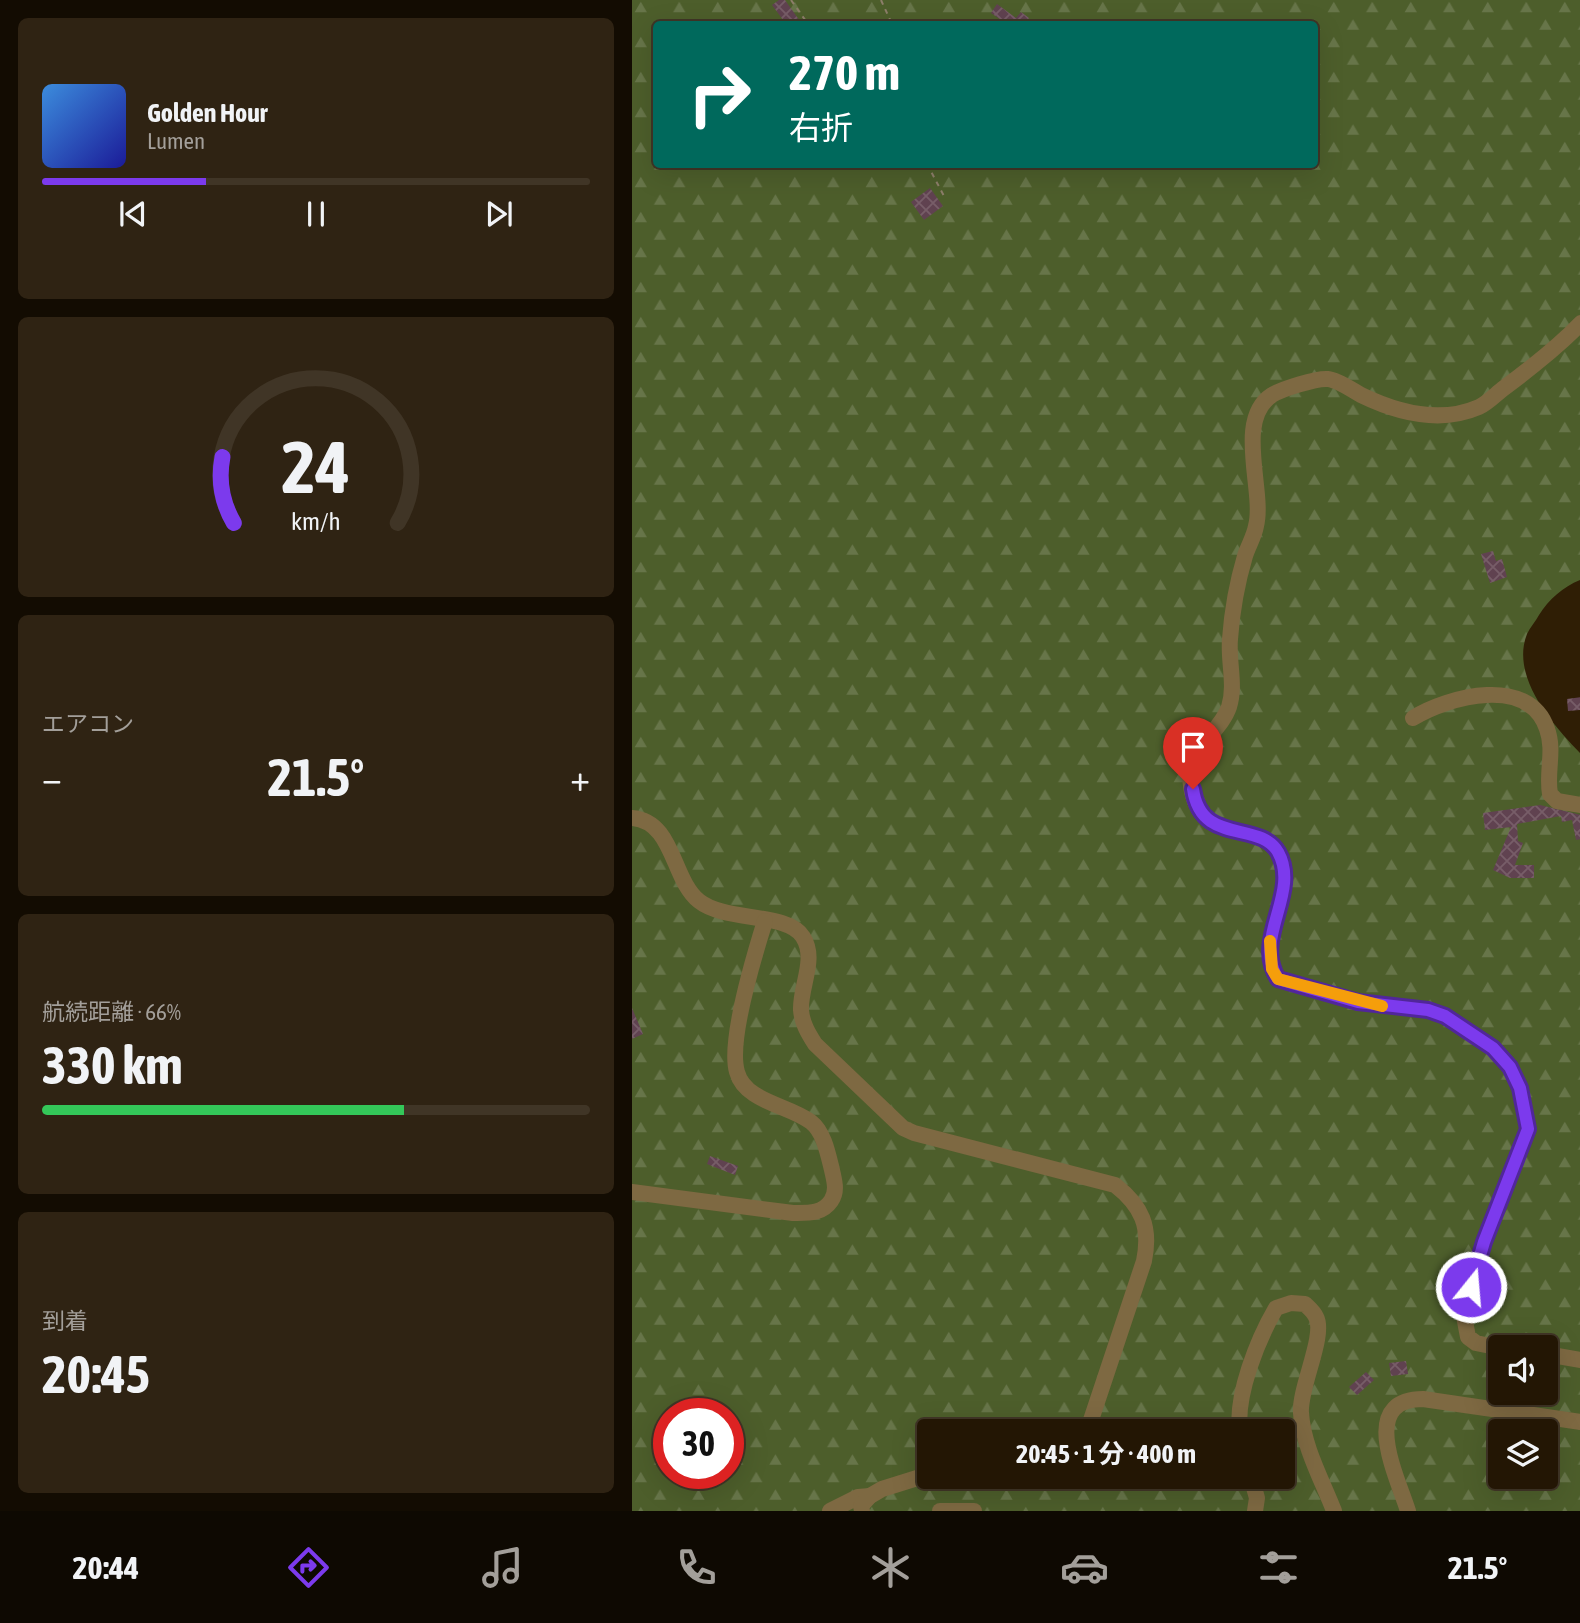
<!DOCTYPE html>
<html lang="ja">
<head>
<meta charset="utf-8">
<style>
	:root { --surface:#231604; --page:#2f2313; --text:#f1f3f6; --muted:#a39f9a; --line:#403526; --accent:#7c3aed }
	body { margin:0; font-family:"Asap Condensed","Noto Sans JP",sans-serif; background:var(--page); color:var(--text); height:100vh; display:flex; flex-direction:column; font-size:26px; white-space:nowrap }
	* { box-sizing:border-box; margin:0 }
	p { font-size:23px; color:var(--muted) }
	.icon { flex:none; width:38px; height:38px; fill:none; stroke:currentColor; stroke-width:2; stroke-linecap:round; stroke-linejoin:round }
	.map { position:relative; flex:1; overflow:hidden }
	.drawer { display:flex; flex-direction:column; gap:18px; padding:18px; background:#130c02; width:632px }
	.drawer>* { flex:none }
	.hud { position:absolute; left:21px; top:21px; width:665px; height:147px; border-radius:7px; box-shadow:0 7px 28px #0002,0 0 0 2px var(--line); background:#00695c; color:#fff; overflow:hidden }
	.controls { position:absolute; left:856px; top:1335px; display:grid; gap:14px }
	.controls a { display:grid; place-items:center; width:70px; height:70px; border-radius:7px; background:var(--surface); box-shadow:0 7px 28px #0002,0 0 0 2px var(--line); font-size:35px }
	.speed { position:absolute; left:21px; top:1398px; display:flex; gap:14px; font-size:35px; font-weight:700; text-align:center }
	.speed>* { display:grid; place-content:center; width:91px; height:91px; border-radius:50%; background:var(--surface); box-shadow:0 7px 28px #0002,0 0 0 2px var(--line); line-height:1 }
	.speed .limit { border:10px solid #d22; background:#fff; color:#111 }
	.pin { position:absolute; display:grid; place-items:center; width:60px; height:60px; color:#fff; margin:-72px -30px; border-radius:50% 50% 50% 0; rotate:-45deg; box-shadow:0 0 7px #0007 }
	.pin .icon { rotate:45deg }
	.me { position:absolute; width:77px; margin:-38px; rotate:17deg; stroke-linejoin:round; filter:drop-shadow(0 0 5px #0008) }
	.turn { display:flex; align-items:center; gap:24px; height:147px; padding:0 21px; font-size:32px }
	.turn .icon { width:91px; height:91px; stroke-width:2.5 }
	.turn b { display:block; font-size:49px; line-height:60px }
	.big { font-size:52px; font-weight:700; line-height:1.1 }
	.drawer .card { flex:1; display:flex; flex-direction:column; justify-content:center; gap:10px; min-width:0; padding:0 24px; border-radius:10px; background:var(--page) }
	.drawer .dial { align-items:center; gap:0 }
	.dial svg { height:182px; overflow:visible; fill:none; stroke:var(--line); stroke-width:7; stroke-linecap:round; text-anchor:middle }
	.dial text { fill:var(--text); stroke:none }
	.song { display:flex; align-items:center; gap:21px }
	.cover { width:84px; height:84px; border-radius:10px; background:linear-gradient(135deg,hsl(210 70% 55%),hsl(240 70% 35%)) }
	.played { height:7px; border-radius:4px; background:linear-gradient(90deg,var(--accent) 30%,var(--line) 30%) }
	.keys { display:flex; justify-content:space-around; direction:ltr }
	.heat { display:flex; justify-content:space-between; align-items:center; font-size:38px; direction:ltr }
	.charge { height:10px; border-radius:5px; background:linear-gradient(90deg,#34c759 66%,var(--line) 0) }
	.trip { position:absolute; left:285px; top:1419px; width:378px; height:70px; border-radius:7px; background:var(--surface); box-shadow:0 7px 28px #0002,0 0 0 2px var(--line); font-weight:700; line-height:70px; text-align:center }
	.dock { display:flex; height:112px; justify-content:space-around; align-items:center; background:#0e0902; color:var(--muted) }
	.dock .icon { width:49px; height:49px }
	.dock .current { color:var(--accent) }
	.dock b { font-size:32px; color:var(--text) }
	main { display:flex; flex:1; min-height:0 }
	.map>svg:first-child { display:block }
	.forest { fill:url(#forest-firs); fill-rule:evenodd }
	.building { fill:url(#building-cross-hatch) }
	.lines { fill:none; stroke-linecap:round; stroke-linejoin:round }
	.path { stroke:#8d7e6a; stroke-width:2; stroke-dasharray:5 5; stroke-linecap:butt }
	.minor { stroke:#7e6942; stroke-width:16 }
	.route-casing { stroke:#51269a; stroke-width:18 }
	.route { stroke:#7c3aed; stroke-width:12 }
	.slow { stroke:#f59e0b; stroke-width:12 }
</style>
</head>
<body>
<main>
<section class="drawer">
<div class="card">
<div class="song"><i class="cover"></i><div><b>Golden Hour</b><p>Lumen</p></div></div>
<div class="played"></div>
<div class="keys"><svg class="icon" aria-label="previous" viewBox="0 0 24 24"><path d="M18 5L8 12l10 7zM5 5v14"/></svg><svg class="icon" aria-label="pause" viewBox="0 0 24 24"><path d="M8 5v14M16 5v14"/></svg><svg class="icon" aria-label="next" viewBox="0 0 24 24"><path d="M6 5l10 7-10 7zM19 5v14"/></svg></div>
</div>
<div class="card dial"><svg viewBox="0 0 100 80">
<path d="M14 69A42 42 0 1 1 86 69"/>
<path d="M14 69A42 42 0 0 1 9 40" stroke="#7c3aed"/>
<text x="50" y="56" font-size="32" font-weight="700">24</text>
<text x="50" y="72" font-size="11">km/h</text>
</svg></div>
<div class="card"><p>エアコン</p>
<div class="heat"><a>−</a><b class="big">21.5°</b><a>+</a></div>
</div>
<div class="card"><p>航続距離 · 66%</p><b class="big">330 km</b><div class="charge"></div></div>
<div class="card"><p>到着</p><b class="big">20:45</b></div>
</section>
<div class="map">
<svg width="949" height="1511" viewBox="0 0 949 1511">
	<defs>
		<pattern id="forest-firs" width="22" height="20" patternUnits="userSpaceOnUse" patternTransform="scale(1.75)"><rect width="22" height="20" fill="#4d5e2b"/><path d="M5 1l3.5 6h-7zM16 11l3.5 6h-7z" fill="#677549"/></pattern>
		<pattern id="building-cross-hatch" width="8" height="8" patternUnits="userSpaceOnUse" patternTransform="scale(1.75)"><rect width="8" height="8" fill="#604250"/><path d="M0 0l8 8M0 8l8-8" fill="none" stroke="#775d68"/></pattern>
	</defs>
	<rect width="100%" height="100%" fill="#2f1e05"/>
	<path class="forest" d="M0,0H948V580C931,587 917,599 907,615C904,621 898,627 895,634C878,677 921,725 948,753V1511H0ZM24,24H682V164H24ZM868,1348H914V1393H868ZM37,1414H96V1474H37ZM298,1432H651V1477H298ZM868,1432H914V1477H868Z"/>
	<g class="building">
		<path d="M147,0H153L170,24H154L140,5Z"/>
		<path d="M365,4L384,18L389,12L397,18L392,24H375L359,13Z"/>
		<path d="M298,188L311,206L292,220L279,202Z"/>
		<path d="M861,551L864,561L870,559L875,577L858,583L849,554Z"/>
		<path d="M949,697V710L936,711L935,699Z"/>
		<path d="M908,805L949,815V839L944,840L940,820L930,822L929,816L885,824L886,841L891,843L883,865H902V878H878L861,870L879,827L853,830L851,813Z"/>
		<path d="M0,1008L11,1034L0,1039Z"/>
		<path d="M78,1156L106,1166L103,1175L75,1164Z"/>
		<path d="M774,1361L776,1374L759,1376L757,1363Z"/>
		<path d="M734,1372L742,1380L725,1395L717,1387Z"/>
	</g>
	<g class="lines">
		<g class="path">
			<path d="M159,0L176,24"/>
			<path d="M249,0L260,24"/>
			<path d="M295,164L312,196"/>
		</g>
		<g class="minor">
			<path d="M781,718C817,696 897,675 915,729C923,751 914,772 918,794L925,801L949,805"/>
			<path d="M0,818C42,821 40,880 67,901C93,922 156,912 171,937C185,959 168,986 169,1010C170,1023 176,1033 183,1044L271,1128L282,1133L483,1185C510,1206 519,1227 512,1261L455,1432"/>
			<path d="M0,1192L161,1213C177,1213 190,1214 199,1201C206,1191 202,1180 200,1170C196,1154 192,1132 179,1122C157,1105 113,1102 105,1072C96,1042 123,953 133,921"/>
			<path d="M868,1348L844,1343L836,1337L832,1316L839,1287L852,1242L896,1129L888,1089L878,1067L861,1048L813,1016L795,1010L726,1002L646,979C620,938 671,890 645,851C622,817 561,849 558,775C557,749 589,731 597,707C604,685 596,662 598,639C600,611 605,583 613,556C616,546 622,537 624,526C633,491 602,420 640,395C650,389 684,378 696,379C706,380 720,390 729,395C764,412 808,424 847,407C856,403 864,394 872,388C899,368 925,348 949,323"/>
			<path d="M879,1348H887"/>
			<path d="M914,1354L949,1360"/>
			<path d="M608,1432C603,1395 626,1339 644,1308L659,1303L673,1304C677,1308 682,1312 684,1317C694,1335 667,1388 669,1413C671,1446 690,1480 702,1511"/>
			<path d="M352,1477L394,1482L414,1477"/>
			<path d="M619,1477L625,1498L623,1511"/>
			<path d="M198,1511L226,1497L238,1496"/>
			<path d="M230,1511L229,1506L238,1496L250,1489L298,1474"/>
			<path d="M308,1511H342"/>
			<path d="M776,1511C765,1476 726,1399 791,1399L949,1422"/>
		</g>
	</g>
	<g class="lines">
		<defs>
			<path id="route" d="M561,789C569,846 627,820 646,852C669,893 620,938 646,979L726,1002L796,1010L813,1016L861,1048L878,1067L888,1088L896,1129L852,1242L839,1287"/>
		</defs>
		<use href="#route" class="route-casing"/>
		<use href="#route" class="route"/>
		<path class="slow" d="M638,941L640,969L646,979L750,1006"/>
	</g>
</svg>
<div class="controls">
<a><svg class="icon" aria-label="sound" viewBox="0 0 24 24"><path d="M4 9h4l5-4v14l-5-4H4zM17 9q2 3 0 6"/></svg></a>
<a><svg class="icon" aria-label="layers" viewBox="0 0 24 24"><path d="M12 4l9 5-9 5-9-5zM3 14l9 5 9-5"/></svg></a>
</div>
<div class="speed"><div class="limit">30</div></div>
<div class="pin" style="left:561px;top:789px;background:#d93025"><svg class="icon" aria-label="arrive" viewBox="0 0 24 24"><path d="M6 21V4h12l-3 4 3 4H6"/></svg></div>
<svg class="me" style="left:839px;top:1287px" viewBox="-20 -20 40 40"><circle r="17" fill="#7c3aed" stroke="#fff" stroke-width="3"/><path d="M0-11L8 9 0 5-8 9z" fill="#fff"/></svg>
<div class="trip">20:45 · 1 分 · 400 m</div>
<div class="hud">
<div class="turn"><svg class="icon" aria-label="right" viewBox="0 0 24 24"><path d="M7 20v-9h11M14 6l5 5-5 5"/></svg><div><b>270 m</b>右折</div></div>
</div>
</div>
</main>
<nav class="dock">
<b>20:44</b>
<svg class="icon current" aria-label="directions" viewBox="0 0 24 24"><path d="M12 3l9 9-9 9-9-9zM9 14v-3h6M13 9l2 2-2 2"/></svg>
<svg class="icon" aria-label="music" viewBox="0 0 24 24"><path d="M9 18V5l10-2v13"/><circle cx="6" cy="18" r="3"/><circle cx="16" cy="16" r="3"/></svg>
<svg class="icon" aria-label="phone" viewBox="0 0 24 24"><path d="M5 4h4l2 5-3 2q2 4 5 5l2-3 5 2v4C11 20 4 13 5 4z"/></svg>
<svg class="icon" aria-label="climate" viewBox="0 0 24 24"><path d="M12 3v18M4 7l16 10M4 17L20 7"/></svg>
<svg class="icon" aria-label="car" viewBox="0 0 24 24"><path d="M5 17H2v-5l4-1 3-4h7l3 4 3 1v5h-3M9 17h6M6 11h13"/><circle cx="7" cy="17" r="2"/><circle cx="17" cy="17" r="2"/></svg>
<svg class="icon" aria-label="filters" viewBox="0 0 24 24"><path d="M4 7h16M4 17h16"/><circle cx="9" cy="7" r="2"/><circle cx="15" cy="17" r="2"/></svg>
<b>21.5°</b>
</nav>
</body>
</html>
